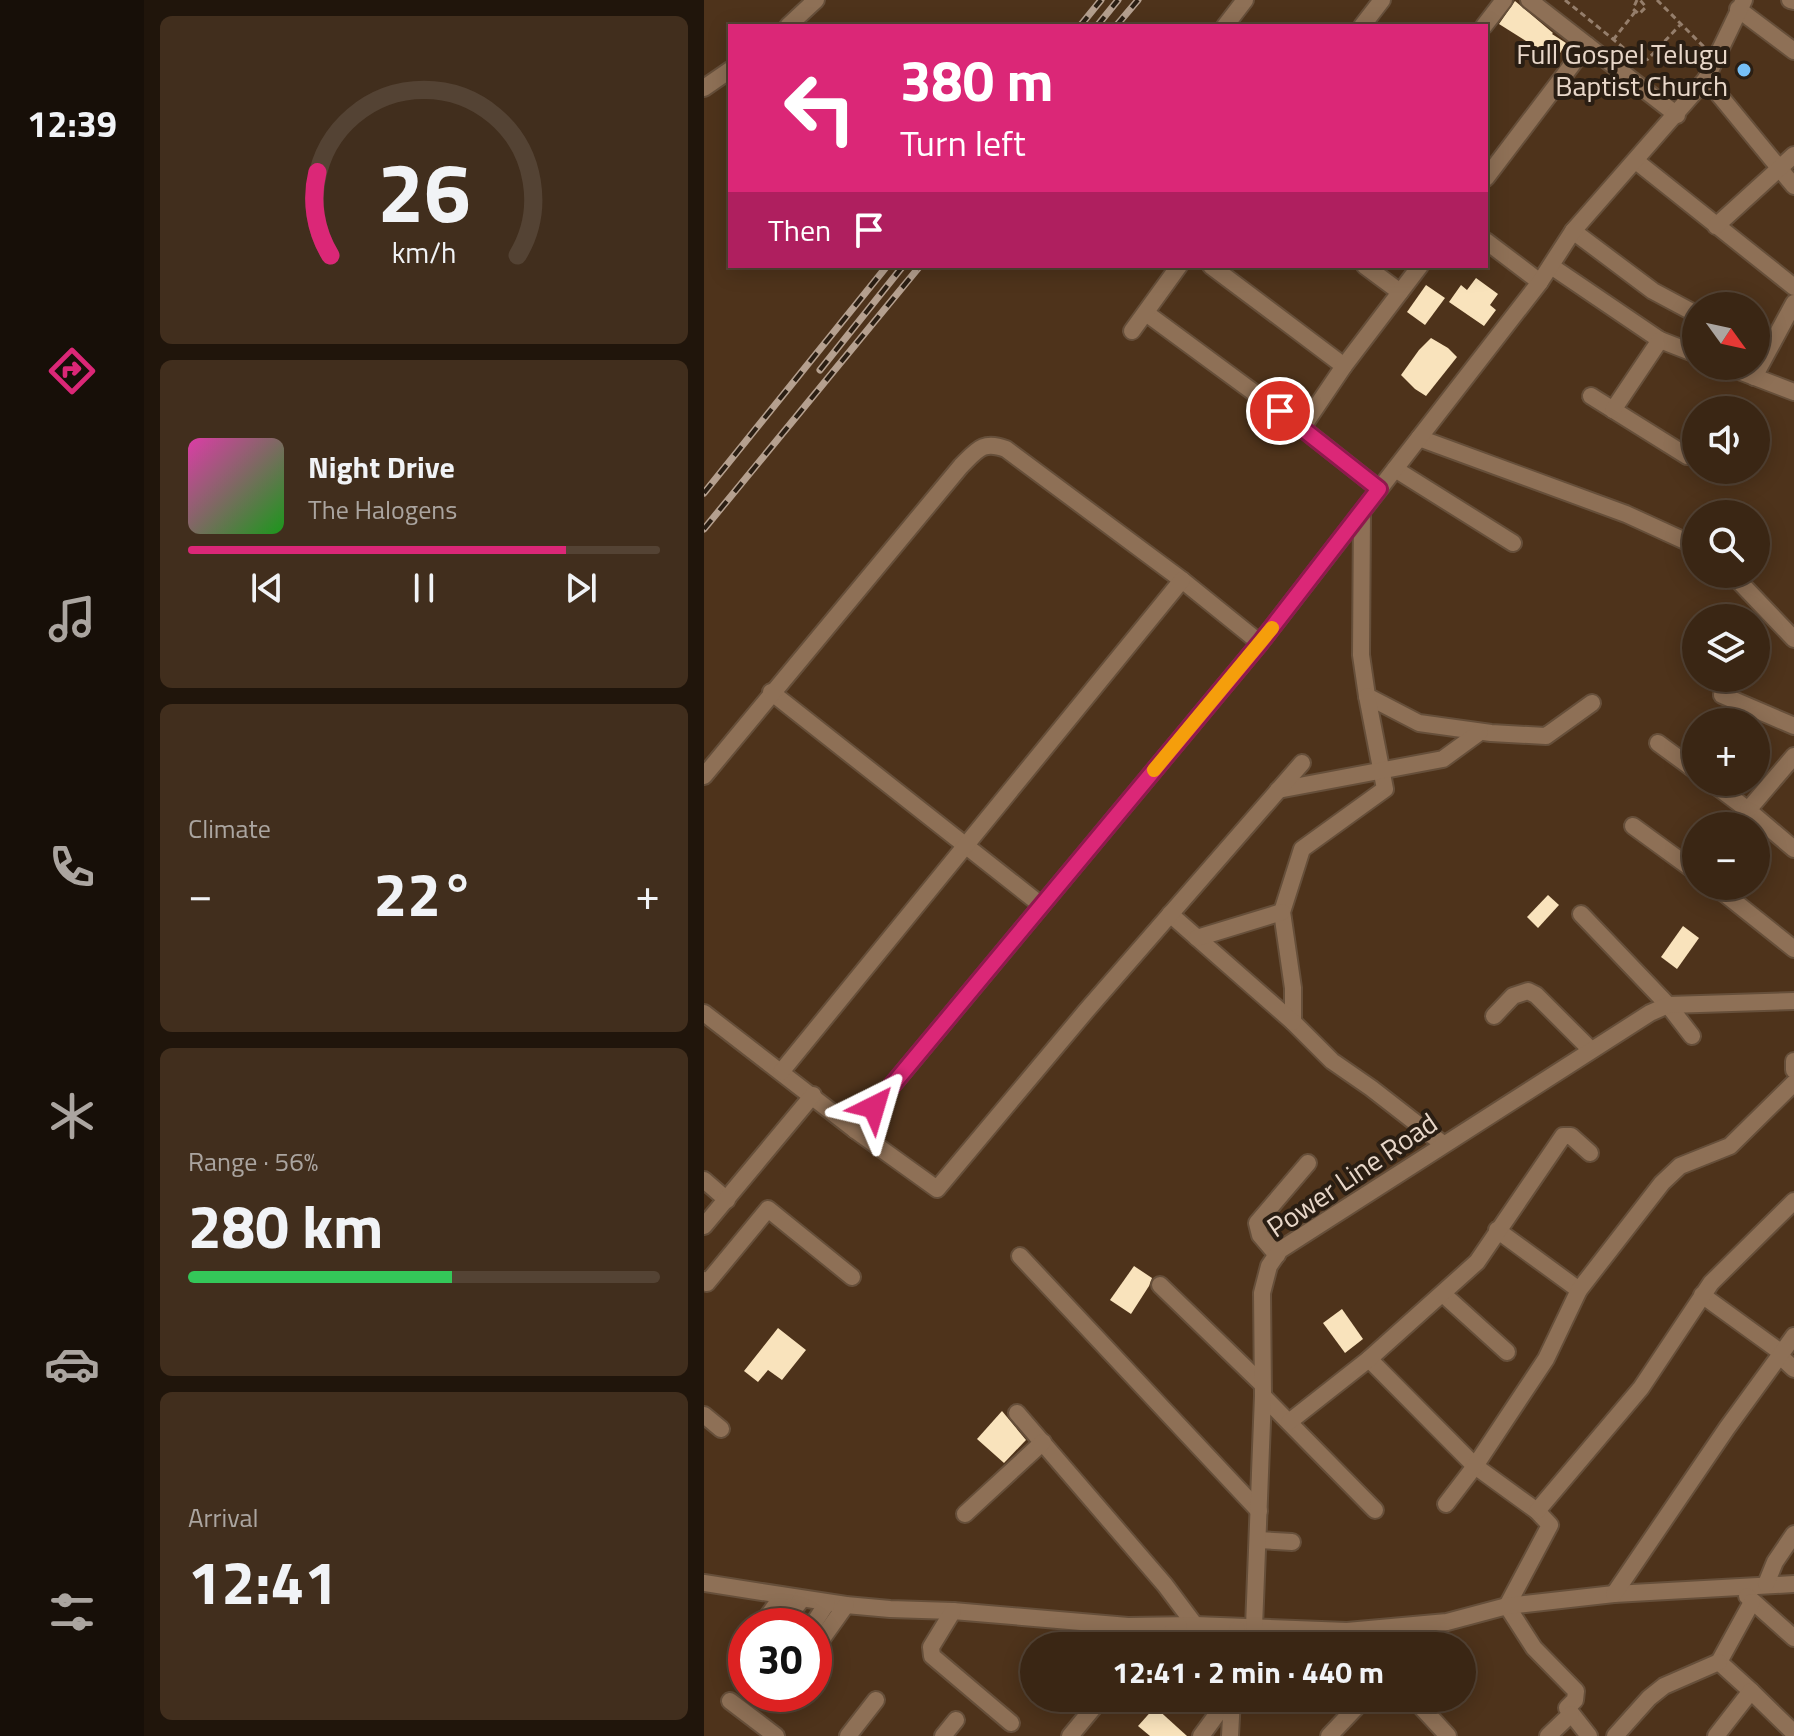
<!DOCTYPE html>
<html lang="en">
<head>
<meta charset="utf-8">
<style>
	:root { --surface:#3a2614; --page:#412e1d; --text:#f1f3f6; --muted:#aba5a0; --line:#544334; --accent:#db2777 }
	body { margin:0; font-family:"Titillium Web",sans-serif; background:var(--page); color:var(--text); height:100vh; display:flex; flex-direction:column; font-size:30px; white-space:nowrap }
	* { box-sizing:border-box; margin:0 }
	p { font-size:26px; color:var(--muted) }
	.icon { flex:none; width:44px; height:44px; fill:none; stroke:currentColor; stroke-width:2; stroke-linecap:round; stroke-linejoin:round }
	.map { position:relative; flex:1; overflow:hidden }
	.drawer { display:flex; flex-direction:column; gap:16px; padding:16px; background:#20150b; width:560px }
	.drawer>* { flex:none }
	.hud { position:absolute; left:24px; top:24px; width:760px; height:244px; border-radius:0px; box-shadow:0 4px 20px #0003,0 0 0 2px var(--line); background:#db2777; color:#fff; overflow:hidden }
	.needle { width:52px; rotate:123deg }
	.fabs { position:absolute; left:978px; top:292px; display:grid; gap:16px }
	.fabs a { display:grid; place-items:center; width:88px; height:88px; border-radius:50%; background:var(--surface); box-shadow:0 4px 20px #0003,0 0 0 2px var(--line); font-size:40px }
	.speed { position:absolute; left:24px; top:1608px; display:flex; gap:16px; font-size:40px; font-weight:700; text-align:center }
	.speed>* { display:grid; place-content:center; width:104px; height:104px; border-radius:50%; background:var(--surface); box-shadow:0 4px 20px #0003,0 0 0 2px var(--line); line-height:1 }
	.speed .limit { border:12px solid #d22; background:#fff; color:#111 }
	.pin { position:absolute; display:grid; place-items:center; width:68px; height:68px; color:#fff; margin:-34px; border:4px solid #fff; border-radius:50%; box-shadow:0 2px 8px #0007 }
	.me { position:absolute; width:88px; margin:-44px; rotate:40deg; stroke-linejoin:round; filter:drop-shadow(0 0 6px #0008) }
	.turn { display:flex; align-items:center; gap:28px; height:168px; padding:0 40px; font-size:36px }
	.turn .icon { width:104px; height:104px; stroke-width:2.5 }
	.turn b { display:block; font-size:56px; line-height:68px }
	.then { display:flex; align-items:center; height:76px; padding:0 40px; background:#0003; gap:16px; font-size:30px }
	.big { font-size:60px; font-weight:700; line-height:1.1 }
	.drawer .widget { flex:1; display:flex; flex-direction:column; justify-content:center; gap:12px; min-width:0; padding:0 28px; border-radius:12px; background:var(--page) }
	.drawer .dial { align-items:center; gap:0 }
	.dial svg { height:208px; overflow:visible; fill:none; stroke:var(--line); stroke-width:7; stroke-linecap:round; text-anchor:middle }
	.dial text { fill:var(--text); stroke:none }
	.song { display:flex; align-items:center; gap:24px }
	.cover { width:96px; height:96px; border-radius:12px; background:linear-gradient(135deg,hsl(320 70% 55%),hsl(120 70% 35%)) }
	.played { height:8px; border-radius:4px; background:linear-gradient(90deg,var(--accent) 80%,var(--line) 80%) }
	.keys { display:flex; justify-content:space-around; direction:ltr }
	.heat { display:flex; justify-content:space-between; align-items:center; font-size:44px; direction:ltr }
	.charge { height:12px; border-radius:6px; background:linear-gradient(90deg,#34c759 56%,var(--line) 0) }
	.trip { position:absolute; left:316px; top:1632px; width:456px; height:80px; border-radius:40px; background:var(--surface); box-shadow:0 4px 20px #0003,0 0 0 2px var(--line); font-weight:700; line-height:80px; text-align:center }
	main { display:flex; flex:1; min-height:0 }
	.menu { display:flex; flex-direction:column; width:144px; justify-content:space-around; align-items:center; background:#170f08; color:var(--muted) }
	.menu .icon { width:56px; height:56px }
	.menu .current { color:var(--accent) }
	.menu b { font-size:36px; color:var(--text) }
	.map>svg:first-child { display:block }
	.building { fill:#f9e3bc }
	.lines { fill:none; stroke-linecap:round; stroke-linejoin:round }
	.minor-casing { stroke:#664f3a; stroke-width:20 }
	.path { stroke:#957e6b; stroke-width:3; stroke-dasharray:6 4; stroke-linecap:butt }
	.minor { stroke:#8e7056; stroke-width:16 }
	.rail-casing { stroke:#b5a08f; stroke-width:7 }
	.rail { stroke:#2a1e13; stroke-width:4; stroke-dasharray:12; stroke-linecap:butt }
	.route-casing { stroke:#8e194d; stroke-width:20 }
	.route { stroke:#db2777; stroke-width:14 }
	.slow { stroke:#f59e0b; stroke-width:14 }
	.poi-dot { fill:#76c0f7; stroke:#2a1e13; stroke-width:3 }
	.labels { text-anchor:middle; stroke-width:8; stroke-linejoin:round; paint-order:stroke }
	.poi-label { font-size:28px; fill:#e8d7c9; stroke:#2a1e13; text-anchor:end }
	.street-label { font-size:28px; fill:#e8d7c9; stroke:#2a1e13 }
</style>
</head>
<body>
<main>
<nav class="menu">
<b>12:39</b>
<svg class="icon current" aria-label="directions" viewBox="0 0 24 24"><path d="M12 3l9 9-9 9-9-9zM9 14v-3h6M13 9l2 2-2 2"/></svg>
<svg class="icon" aria-label="music" viewBox="0 0 24 24"><path d="M9 18V5l10-2v13"/><circle cx="6" cy="18" r="3"/><circle cx="16" cy="16" r="3"/></svg>
<svg class="icon" aria-label="phone" viewBox="0 0 24 24"><path d="M5 4h4l2 5-3 2q2 4 5 5l2-3 5 2v4C11 20 4 13 5 4z"/></svg>
<svg class="icon" aria-label="climate" viewBox="0 0 24 24"><path d="M12 3v18M4 7l16 10M4 17L20 7"/></svg>
<svg class="icon" aria-label="car" viewBox="0 0 24 24"><path d="M5 17H2v-5l4-1 3-4h7l3 4 3 1v5h-3M9 17h6M6 11h13"/><circle cx="7" cy="17" r="2"/><circle cx="17" cy="17" r="2"/></svg>
<svg class="icon" aria-label="filters" viewBox="0 0 24 24"><path d="M4 7h16M4 17h16"/><circle cx="9" cy="7" r="2"/><circle cx="15" cy="17" r="2"/></svg>
</nav>
<section class="drawer">
<div class="widget dial"><svg viewBox="0 0 100 80">
<path d="M14 69A42 42 0 1 1 86 69"/>
<path d="M14 69A42 42 0 0 1 9 37" stroke="#db2777"/>
<text x="50" y="56" font-size="32" font-weight="700">26</text>
<text x="50" y="72" font-size="11">km/h</text>
</svg></div>
<div class="widget">
<div class="song"><i class="cover"></i><div><b>Night Drive</b><p>The Halogens</p></div></div>
<div class="played"></div>
<div class="keys"><svg class="icon" aria-label="previous" viewBox="0 0 24 24"><path d="M18 5L8 12l10 7zM5 5v14"/></svg><svg class="icon" aria-label="pause" viewBox="0 0 24 24"><path d="M8 5v14M16 5v14"/></svg><svg class="icon" aria-label="next" viewBox="0 0 24 24"><path d="M6 5l10 7-10 7zM19 5v14"/></svg></div>
</div>
<div class="widget"><p>Climate</p>
<div class="heat"><a>−</a><b class="big">22°</b><a>+</a></div>
</div>
<div class="widget"><p>Range · 56%</p><b class="big">280 km</b><div class="charge"></div></div>
<div class="widget"><p>Arrival</p><b class="big">12:41</b></div>
</section>
<div class="map">
<svg width="1090" height="1736" viewBox="0 0 1090 1736">
	<rect width="100%" height="100%" fill="#4e331b"/>
	<g class="building">
		<path d="M811,1L849,33L848,34L862,43L852,60L795,24Z"/>
		<path d="M772,278L794,294L786,305L792,310L780,326L745,302L757,285L763,290Z"/>
		<path d="M722,285L741,298L721,325L703,312Z"/>
		<path d="M727,338L744,348L753,357L722,396L711,389L697,375L715,350Z"/>
		<path d="M844,895L855,905L834,928L823,917Z"/>
		<path d="M979,926L995,938L973,969L957,957Z"/>
		<path d="M430,1266L448,1278L445,1286L427,1314L406,1300Z"/>
		<path d="M638,1309L659,1339L641,1353L619,1323Z"/>
		<path d="M74,1328L102,1350L78,1380L64,1370L54,1382L40,1371Z"/>
		<path d="M298,1411L322,1440L300,1463L273,1439Z"/>
		<path d="M451,1707L483,1736H446L434,1726Z"/>
	</g>
	<g class="lines">
		<defs>
			<g id="minor">
				<path d="M825,0L973,115"/>
				<path d="M1086,0L1090,1"/>
				<path d="M1034,9L1090,51"/>
				<path d="M84,26L112,0"/>
				<path d="M521,26L541,0"/>
				<path d="M658,26L678,0"/>
				<path d="M780,26L800,0"/>
				<path d="M1002,79L1090,186"/>
				<path d="M0,88L26,70"/>
				<path d="M932,161L1090,287"/>
				<path d="M782,178L883,45"/>
				<path d="M1012,226L1090,155"/>
				<path d="M869,231L949,291L992,314"/>
				<path d="M782,241L836,282"/>
				<path d="M507,266L640,366"/>
				<path d="M661,266L696,292"/>
				<path d="M847,266L956,340L992,354"/>
				<path d="M442,313L598,428"/>
				<path d="M428,331L475,266"/>
				<path d="M1022,366L1090,392"/>
				<path d="M1050,377L1090,303"/>
				<path d="M887,396L983,456"/>
				<path d="M909,410L956,340"/>
				<path d="M715,438L922,514L992,546"/>
				<path d="M691,469L809,543"/>
				<path d="M675,489L598,428L640,366L716,266"/>
				<path d="M658,512L657,655L663,696L715,723L787,733L842,736L888,703"/>
				<path d="M1028,574L1090,639"/>
				<path d="M67,692L337,905"/>
				<path d="M1018,695L1090,726"/>
				<path d="M663,696L681,789L598,849L578,912L589,988V1022L628,1061L667,1088L739,1144"/>
				<path d="M954,743L992,771"/>
				<path d="M0,776L257,466C273,450 279,440 302,449L478,580L556,643L836,282L869,231L1002,79L1040,0"/>
				<path d="M1007,782L1044,810L1090,849"/>
				<path d="M574,790L739,759L776,732"/>
				<path d="M1044,810L1090,756"/>
				<path d="M929,826L992,872"/>
				<path d="M1011,886L1090,949"/>
				<path d="M466,914L589,1022"/>
				<path d="M877,914L964,1005L988,1036"/>
				<path d="M493,938L578,912"/>
				<path d="M0,1013L151,1130L233,1189L382,1011L598,763"/>
				<path d="M790,1016L809,996L824,991L832,995L887,1050"/>
				<path d="M1090,1061V1070"/>
				<path d="M77,1072L478,580"/>
				<path d="M151,1130L556,643"/>
				<path d="M0,1180L23,1200"/>
				<path d="M0,1226L109,1095"/>
				<path d="M793,1230L875,1290"/>
				<path d="M573,1255L556,1235L553,1223L604,1163"/>
				<path d="M316,1256L555,1511"/>
				<path d="M0,1280L3,1283L64,1209L148,1277"/>
				<path d="M456,1285L558,1384"/>
				<path d="M739,1294L803,1352"/>
				<path d="M998,1295L1078,1353"/>
				<path d="M1076,1356L1090,1369"/>
				<path d="M665,1359L771,1466L833,1511L846,1525L803,1606L830,1648L872,1691L871,1700L863,1708L885,1736"/>
				<path d="M559,1396L671,1510"/>
				<path d="M313,1413L461,1585L491,1625"/>
				<path d="M0,1415L17,1429"/>
				<path d="M585,1422L665,1359L773,1262L859,1136H867L886,1153"/>
				<path d="M742,1504L771,1466L842,1359L875,1290L958,1183L976,1166L1026,1146L1090,1083"/>
				<path d="M833,1511L937,1388L1007,1283L1090,1201"/>
				<path d="M261,1514L339,1442"/>
				<path d="M554,1540L588,1542"/>
				<path d="M0,1583L142,1605L186,1609L249,1611L424,1626L491,1625L643,1631L743,1622L803,1606L910,1594L1090,1584"/>
				<path d="M1062,1584L1071,1562L1090,1534"/>
				<path d="M910,1594L1023,1428L1090,1336"/>
				<path d="M1043,1596L1090,1638"/>
				<path d="M249,1611L227,1647L228,1656L307,1723"/>
				<path d="M57,1626L71,1606C84,1606 91,1613 97,1599"/>
				<path d="M108,1626L123,1603"/>
				<path d="M550,1627L559,1396L558,1293L565,1266L576,1250L946,1013L964,1005L1090,1001"/>
				<path d="M451,1646L475,1626"/>
				<path d="M532,1646L533,1629"/>
				<path d="M110,1650L142,1605"/>
				<path d="M1047,1691L1015,1662L1048,1602"/>
				<path d="M709,1698L744,1736"/>
				<path d="M26,1701L72,1736"/>
				<path d="M144,1736L172,1700"/>
				<path d="M239,1736L252,1720"/>
				<path d="M366,1736L390,1707L394,1698"/>
				<path d="M497,1736L525,1698"/>
				<path d="M526,1736L528,1698"/>
				<path d="M625,1736L661,1698"/>
				<path d="M844,1736L867,1714"/>
				<path d="M911,1736L945,1698L960,1686L1015,1662"/>
				<path d="M1012,1736L1047,1691L1090,1733"/>
			</g>
		</defs>
		<use href="#minor" class="minor-casing"/>
		<g class="path">
			<path d="M861,0L937,62L944,59L976,25"/>
			<path d="M933,0L929,9L935,14L942,7L936,0"/>
			<path d="M953,0L1000,47"/>
			<path d="M909,40L931,12"/>
		</g>
		<use href="#minor" class="minor"/>
		<defs>
			<g id="rail">
				<path d="M376,26L397,0"/>
				<path d="M393,26L414,0"/>
				<path d="M412,26L434,0"/>
				<path d="M116,370L199,266"/>
				<path d="M0,493L183,266"/>
				<path d="M0,529L216,266"/>
			</g>
		</defs>
		<use href="#rail" class="rail-casing"/>
		<use href="#rail" class="rail"/>
	</g>
	<g class="lines">
		<defs>
			<path id="route" d="M170,1107L556,643L675,489L576,411"/>
		</defs>
		<use href="#route" class="route-casing"/>
		<use href="#route" class="route"/>
		<path class="slow" d="M450,770L568,628"/>
	</g>
	<circle class="poi-dot" cx="1040" cy="70" r="8"/>
	<g class="labels">
		<g class="poi-label">
			<text x="1024" y="64">Full Gospel Telugu<tspan x="1024" dy="32">Baptist Church</tspan></text>
		</g>
		<g class="street-label">
			<text transform="translate(648 1175) rotate(-34)" y="10">Power Line Road</text>
		</g>
	</g>
</svg>
<div class="fabs">
<a><svg class="needle" viewBox="-14 -14 28 28"><path d="M0-13l5 13h-10z" fill="#e53935"/><path d="M0 13l5-13h-10z" fill="#aba5a0"/></svg></a>
<a><svg class="icon" aria-label="sound" viewBox="0 0 24 24"><path d="M4 9h4l5-4v14l-5-4H4zM17 9q2 3 0 6"/></svg></a>
<a><svg class="icon" aria-label="search" viewBox="0 0 24 24"><circle cx="10" cy="10" r="6"/><path d="M15 15l6 6"/></svg></a>
<a><svg class="icon" aria-label="layers" viewBox="0 0 24 24"><path d="M12 4l9 5-9 5-9-5zM3 14l9 5 9-5"/></svg></a>
<a>+</a>
<a>−</a>
</div>
<div class="speed"><div class="limit">30</div></div>
<div class="pin" style="left:576px;top:411px;background:#d93025"><svg class="icon" aria-label="arrive" viewBox="0 0 24 24"><path d="M6 21V4h12l-3 4 3 4H6"/></svg></div>
<svg class="me" style="left:170px;top:1107px" viewBox="-20 -20 40 40"><path d="M0-17L14 15 0 8-14 15z" fill="#db2777" stroke="#fff" stroke-width="4"/></svg>
<div class="trip">12:41 · 2 min · 440 m</div>
<div class="hud">
<div class="turn"><svg class="icon" aria-label="left" viewBox="0 0 24 24"><path d="M17 20v-9H6M10 6l-5 5 5 5"/></svg><div><b>380 m</b>Turn left</div></div>
<div class="then">Then<svg class="icon" aria-label="arrive" viewBox="0 0 24 24"><path d="M6 21V4h12l-3 4 3 4H6"/></svg></div>
</div>
</div>
</main>
</body>
</html>
